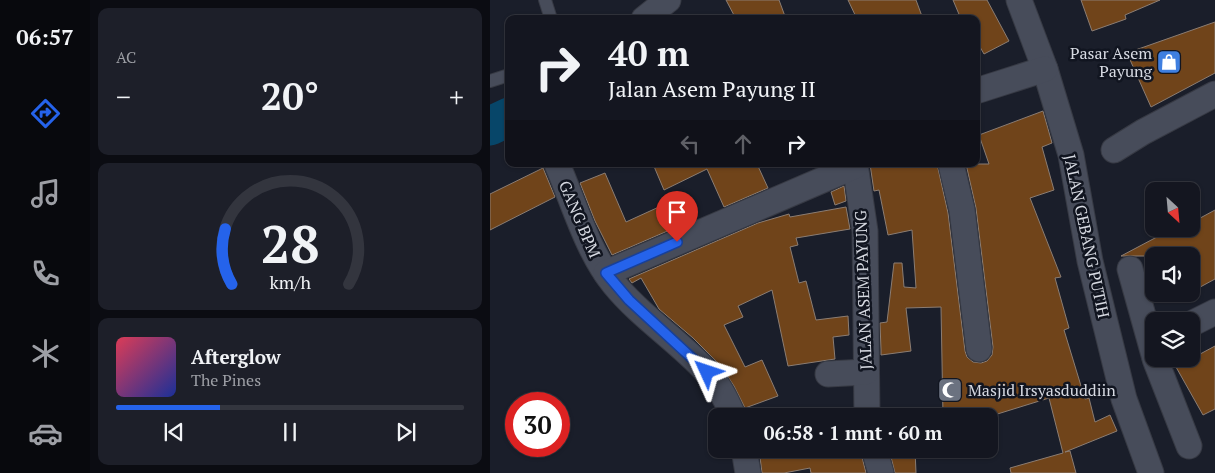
<!DOCTYPE html>
<html lang="id">
<head>
<meta charset="utf-8">
<style>
	:root { --surface:#141620; --page:#1d1f29; --text:#f1f3f6; --muted:#9d9fa5; --line:#33353e; --accent:#2563eb }
	body { margin:0; font-family:"PT Serif",serif; background:var(--page); color:var(--text); height:100vh; display:flex; flex-direction:column; font-size:19px; white-space:nowrap }
	* { box-sizing:border-box; margin:0 }
	p { font-size:16px; color:var(--muted) }
	.icon { flex:none; width:28px; height:28px; fill:none; stroke:currentColor; stroke-width:2; stroke-linecap:round; stroke-linejoin:round }
	.map { position:relative; flex:1; overflow:hidden }
	.sheet { display:flex; flex-direction:column; gap:8px; padding:8px; background:#0b0c12; width:400px }
	.sheet>* { flex:none }
	.top-card { position:absolute; left:15px; top:15px; width:475px; height:152px; border-radius:10px; box-shadow:0 1px 4px #0004,0 0 0 1px var(--line); background:#141620; color:var(--text); overflow:hidden }
	.needle { width:32px; rotate:154deg }
	.controls { position:absolute; left:655px; top:182px; display:grid; gap:10px }
	.controls a { display:grid; place-items:center; width:55px; height:55px; border-radius:10px; background:var(--surface); box-shadow:0 1px 4px #0004,0 0 0 1px var(--line); font-size:25px }
	.speed { position:absolute; left:15px; top:392px; display:flex; gap:10px; font-size:25px; font-weight:700; text-align:center }
	.speed>* { display:grid; place-content:center; width:65px; height:65px; border-radius:50%; background:var(--surface); box-shadow:0 1px 4px #0004,0 0 0 1px var(--line); line-height:1 }
	.speed .limit { border:8px solid #d22; background:#fff; color:#111 }
	.pin { position:absolute; display:grid; place-items:center; width:42px; height:42px; color:#fff; margin:-51px -21px; border-radius:50% 50% 50% 0; rotate:-45deg; box-shadow:0 0 5px #0007 }
	.pin .icon { rotate:45deg }
	.me { position:absolute; width:55px; margin:-28px; rotate:312deg; stroke-linejoin:round; filter:drop-shadow(0 0 4px #0008) }
	.turn { display:flex; align-items:center; gap:18px; height:105px; padding:0 20px; font-size:22px }
	.turn .icon { width:65px; height:65px; stroke-width:2.5 }
	.turn b { display:block; font-size:35px; line-height:42px }
	.lanes { display:flex; align-items:center; height:48px; padding:0 20px; background:#0003; justify-content:center; gap:25px; direction:ltr }
	.lanes .off { opacity:.35 }
	.big { font-size:38px; font-weight:800; line-height:1.1 }
	.sheet .tile { flex:1; display:flex; flex-direction:column; justify-content:center; gap:8px; min-width:0; padding:0 18px; border-radius:10px; background:var(--page) }
	.sheet .dial { align-items:center; gap:0 }
	.dial svg { height:130px; overflow:visible; fill:none; stroke:var(--line); stroke-width:7; stroke-linecap:round; text-anchor:middle }
	.dial text { fill:var(--text); stroke:none }
	.song { display:flex; align-items:center; gap:15px }
	.cover { width:60px; height:60px; border-radius:8px; background:linear-gradient(135deg,hsl(350 70% 55%),hsl(230 70% 35%)) }
	.played { height:5px; border-radius:2px; background:linear-gradient(90deg,var(--accent) 30%,var(--line) 30%) }
	.keys { display:flex; justify-content:space-around; direction:ltr }
	.heat { display:flex; justify-content:space-between; align-items:center; font-size:28px; direction:ltr }
	.trip { position:absolute; left:218px; top:408px; width:290px; height:50px; border-radius:10px; background:var(--surface); box-shadow:0 1px 4px #0004,0 0 0 1px var(--line); font-weight:800; line-height:50px; text-align:center }
	main { display:flex; flex:1; min-height:0 }
	.tabs { display:flex; flex-direction:column; width:90px; justify-content:space-around; align-items:center; background:#08090d; color:var(--muted) }
	.tabs .icon { width:35px; height:35px }
	.tabs .selected { color:var(--accent) }
	.tabs b { font-size:22px; color:var(--text) }
	.map>svg:first-child { display:block }
	.lines { fill:none; stroke-linecap:round; stroke-linejoin:round }
	.river { stroke:#074669; stroke-width:39 }
	.building { fill:#70441a; stroke:#8b7d73 }
	.service-casing { stroke:#373a44; stroke-width:14 }
	.minor-casing { stroke:#373a44; stroke-width:27 }
	.service { stroke:#474c5a; stroke-width:12 }
	.minor { stroke:#474c5a; stroke-width:25 }
	.route-casing { stroke:#184099; stroke-width:12 }
	.route { stroke:#2563eb; stroke-width:9 }
	.labels { text-anchor:middle; stroke-width:5; stroke-linejoin:round; paint-order:stroke }
	.poi-label { font-size:16px; fill:#d7dae2; stroke:#111520; text-anchor:end }
	.street-label { font-size:16px; fill:#d7dae2; stroke:#111520 }
</style>
</head>
<body>
<main>
<nav class="tabs">
<b>06:57</b>
<svg class="icon selected" aria-label="directions" viewBox="0 0 24 24"><path d="M12 3l9 9-9 9-9-9zM9 14v-3h6M13 9l2 2-2 2"/></svg>
<svg class="icon" aria-label="music" viewBox="0 0 24 24"><path d="M9 18V5l10-2v13"/><circle cx="6" cy="18" r="3"/><circle cx="16" cy="16" r="3"/></svg>
<svg class="icon" aria-label="phone" viewBox="0 0 24 24"><path d="M5 4h4l2 5-3 2q2 4 5 5l2-3 5 2v4C11 20 4 13 5 4z"/></svg>
<svg class="icon" aria-label="climate" viewBox="0 0 24 24"><path d="M12 3v18M4 7l16 10M4 17L20 7"/></svg>
<svg class="icon" aria-label="car" viewBox="0 0 24 24"><path d="M5 17H2v-5l4-1 3-4h7l3 4 3 1v5h-3M9 17h6M6 11h13"/><circle cx="7" cy="17" r="2"/><circle cx="17" cy="17" r="2"/></svg>
</nav>
<section class="sheet">
<div class="tile"><p>AC</p>
<div class="heat"><a>−</a><b class="big">20°</b><a>+</a></div>
</div>
<div class="tile dial"><svg viewBox="0 0 100 80">
<path d="M14 69A42 42 0 1 1 86 69"/>
<path d="M14 69A42 42 0 0 1 10 35" stroke="#2563eb"/>
<text x="50" y="56" font-size="32" font-weight="700">28</text>
<text x="50" y="72" font-size="11">km/h</text>
</svg></div>
<div class="tile">
<div class="song"><i class="cover"></i><div><b>Afterglow</b><p>The Pines</p></div></div>
<div class="played"></div>
<div class="keys"><svg class="icon" aria-label="previous" viewBox="0 0 24 24"><path d="M18 5L8 12l10 7zM5 5v14"/></svg><svg class="icon" aria-label="pause" viewBox="0 0 24 24"><path d="M8 5v14M16 5v14"/></svg><svg class="icon" aria-label="next" viewBox="0 0 24 24"><path d="M6 5l10 7-10 7zM19 5v14"/></svg></div>
</div>
</section>
<div class="map">
<svg width="725" height="473" viewBox="0 0 725 473">
	<rect width="100%" height="100%" fill="#1a1e2a"/>
	<g class="lines">
		<path class="river" d="M0,126L19,117"/>
	</g>
	<g class="building">
		<path d="M236,0H289L296,19H246Z"/>
		<path d="M358,0H426L433,19H367Z"/>
		<path d="M463,0H497L519,41L494,54L486,40V19H471Z"/>
		<path d="M591,0H670L635,15L636,19L602,31Z"/>
		<path d="M725,22V73L661,107L637,53Z"/>
		<path d="M553,111L562,143L552,147L564,190L540,198L571,277L565,278L579,328L574,330L595,399L599,398L605,422L620,415L627,431L575,452L580,451L586,473H521L520,468L573,453L559,398L501,416H453L451,307L416,308L421,351L391,355V350L390,323L397,322L404,263H412L414,287L426,288L422,230L398,235L389,190L384,191L380,164H447L458,213L475,351L477,357L483,362L491,363L497,361L502,355L503,347L486,208L476,164H499L489,135Z"/>
		<path d="M163,164H267L278,188L234,207L217,169L174,190Z"/>
		<path d="M53,168L65,197L0,230V194Z"/>
		<path d="M115,173L136,222L193,196L203,220L122,255L105,221L90,183Z"/>
		<path d="M354,186L356,201L345,205L341,192Z"/>
		<path d="M356,207L360,229L306,238L308,245L300,247L309,283L316,281L326,320L358,316L359,335L343,337L345,359L298,366L282,290L248,306L253,317L234,325L255,367L272,360L288,396L255,408L244,386L231,366L203,338L169,309L151,278L142,283L139,279L268,223L299,214L300,217Z"/>
		<path d="M725,210V279L701,292V256H631L682,229H686L687,231L691,229H701V223Z"/>
		<path d="M725,346V409L713,415L686,367Z"/>
		<path d="M269,449H370L376,473H321L320,468L294,473H272Z"/>
		<path d="M399,449H425L426,473H405Z"/>
	</g>
	<g class="lines">
		<defs>
			<g id="service">
				<path d="M55,0L61,19"/>
				<path d="M0,81L19,75"/>
			</g>
			<g id="minor">
				<path d="M529,0L555,69L581,155L600,261L634,399L661,473"/>
				<path d="M154,19L178,0"/>
				<path d="M486,91L555,69"/>
				<path d="M624,150L653,132L725,94"/>
				<path d="M67,164C84,203 97,251 124,284C151,317 187,340 216,371C228,383 237,401 243,416"/>
				<path d="M365,164L375,231L377,416"/>
				<path d="M461,164L472,210L489,349"/>
				<path d="M640,269L664,355"/>
				<path d="M116,273L365,166"/>
				<path d="M701,324L725,312"/>
				<path d="M665,359L699,446"/>
				<path d="M338,374L376,372"/>
				<path d="M254,449L258,473"/>
				<path d="M384,449L391,473"/>
			</g>
		</defs>
		<use href="#service" class="service-casing"/>
		<use href="#minor" class="minor-casing"/>
		<use href="#service" class="service"/>
		<use href="#minor" class="minor"/>
	</g>
	<g class="lines">
		<defs>
			<path id="route" d="M187,242L116,273L139,300L217,372"/>
		</defs>
		<use href="#route" class="route-casing"/>
		<use href="#route" class="route"/>
	</g>
	<defs>
		<symbol id="shop-square" viewBox="-11 -11 22 22"><rect x="-9" y="-9" width="18" height="18" rx="4" fill="#3f7fe0" stroke="#111520"/><path d="M-5-2.5h2.3a2.7 3.5 0 0 1 5.4 0H5L5.5 6h-11ZM-1.5-2.5h3a1.5 2.3 0 0 0-3 0Z" fill="#fff"/></symbol>
		<symbol id="mosque-square" viewBox="-11 -11 22 22"><rect x="-9" y="-9" width="18" height="18" rx="4" fill="#6b7280" stroke="#111520"/><path d="M3.5-4.9A6 6 0 1 0 3.5 4.9A5 5 0 1 1 3.5-4.9Z" fill="#fff"/></symbol>
	</defs>
	<g fill-rule="evenodd">
		<use href="#shop-square" x="665" y="48" width="28" height="28"/>
		<use href="#mosque-square" x="446" y="376" width="28" height="28"/>
	</g>
	<g class="labels">
		<g class="poi-label">
			<text x="662" y="59">Pasar Asem<tspan x="662" dy="18">Payung</tspan></text>
			<text x="478" y="396" text-anchor="start">Masjid Irsyasduddiin</text>
		</g>
		<g class="street-label">
			<text transform="translate(90 219) rotate(67)" y="6">GANG BPM</text>
			<text transform="translate(597 236) rotate(78)" y="6">JALAN GEBANG PUTIH</text>
			<text transform="translate(373 290) rotate(-92)" y="6">JALAN ASEM PAYUNG</text>
		</g>
	</g>
</svg>
<div class="controls">
<a><svg class="needle" viewBox="-14 -14 28 28"><path d="M0-13l5 13h-10z" fill="#e53935"/><path d="M0 13l5-13h-10z" fill="#9d9fa5"/></svg></a>
<a><svg class="icon" aria-label="sound" viewBox="0 0 24 24"><path d="M4 9h4l5-4v14l-5-4H4zM17 9q2 3 0 6"/></svg></a>
<a><svg class="icon" aria-label="layers" viewBox="0 0 24 24"><path d="M12 4l9 5-9 5-9-5zM3 14l9 5 9-5"/></svg></a>
</div>
<div class="speed"><div class="limit">30</div></div>
<div class="pin" style="left:187px;top:242px;background:#d93025"><svg class="icon" aria-label="arrive" viewBox="0 0 24 24"><path d="M6 21V4h12l-3 4 3 4H6"/></svg></div>
<svg class="me" style="left:217px;top:372px" viewBox="-20 -20 40 40"><path d="M0-17L14 15 0 8-14 15z" fill="#2563eb" stroke="#fff" stroke-width="4"/></svg>
<div class="trip">06:58 · 1 mnt · 60 m</div>
<div class="top-card">
<div class="turn"><svg class="icon" aria-label="right" viewBox="0 0 24 24"><path d="M7 20v-9h11M14 6l5 5-5 5"/></svg><div><b>40 m</b>Jalan Asem Payung II</div></div>
<div class="lanes"><svg class="icon off" aria-label="left" viewBox="0 0 24 24"><path d="M17 20v-9H6M10 6l-5 5 5 5"/></svg><svg class="icon off" aria-label="ahead" viewBox="0 0 24 24"><path d="M12 20V5M6 11l6-6 6 6"/></svg><svg class="icon" aria-label="right" viewBox="0 0 24 24"><path d="M7 20v-9h11M14 6l5 5-5 5"/></svg></div>
</div>
</div>
</main>
</body>
</html>
